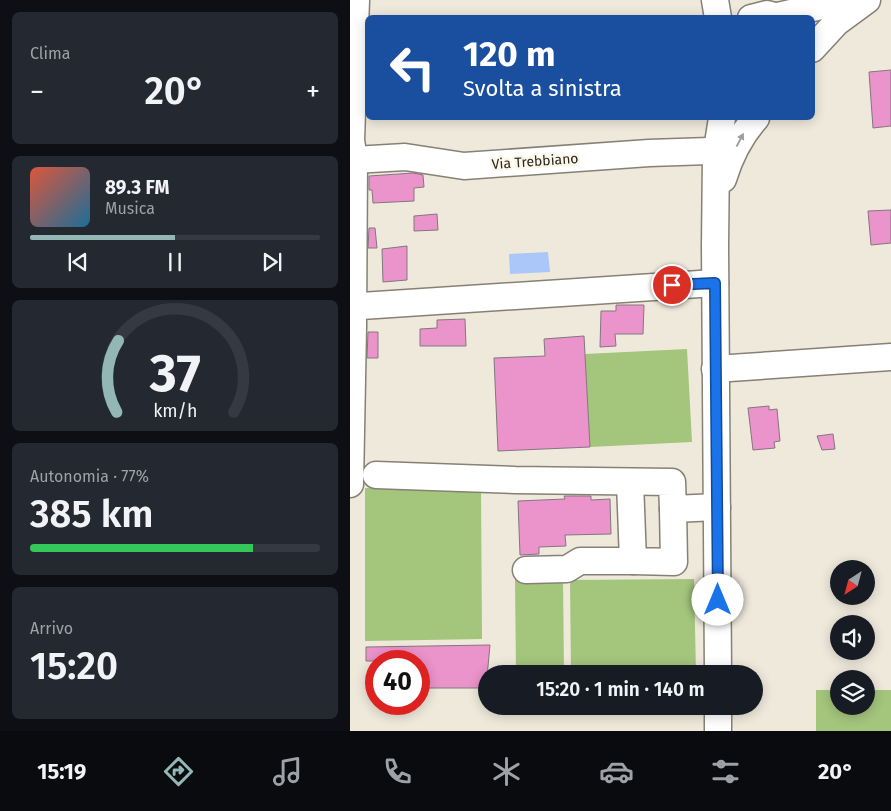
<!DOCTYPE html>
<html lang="it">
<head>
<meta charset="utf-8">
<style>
	:root { --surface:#171b24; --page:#242831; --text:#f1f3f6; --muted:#9ea1a6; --line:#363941; --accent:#93b6b7 }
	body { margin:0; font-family:"Fira Sans",sans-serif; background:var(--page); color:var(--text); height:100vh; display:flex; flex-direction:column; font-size:19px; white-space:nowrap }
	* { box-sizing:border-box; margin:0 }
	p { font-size:16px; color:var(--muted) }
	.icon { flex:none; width:28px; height:28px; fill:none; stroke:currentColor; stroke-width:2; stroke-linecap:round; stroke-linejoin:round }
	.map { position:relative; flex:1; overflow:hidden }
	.drawer { display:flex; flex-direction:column; gap:12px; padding:12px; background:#0d0f14; width:350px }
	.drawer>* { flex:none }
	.guide { position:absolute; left:15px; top:15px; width:450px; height:105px; border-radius:8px; box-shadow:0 2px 12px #0003; background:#1a4fa0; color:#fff; overflow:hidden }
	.needle { width:32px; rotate:216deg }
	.controls { position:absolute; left:480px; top:560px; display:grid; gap:10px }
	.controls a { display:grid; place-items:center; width:45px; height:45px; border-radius:50%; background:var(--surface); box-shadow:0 2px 12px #0003; font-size:25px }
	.speed { position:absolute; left:15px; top:650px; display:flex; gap:10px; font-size:25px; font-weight:700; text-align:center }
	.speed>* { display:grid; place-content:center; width:65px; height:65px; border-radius:50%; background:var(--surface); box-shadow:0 2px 12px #0003; line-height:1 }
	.speed .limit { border:8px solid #d22; background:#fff; color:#111 }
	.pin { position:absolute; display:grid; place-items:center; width:42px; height:42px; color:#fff; margin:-21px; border:2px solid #fff; border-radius:50%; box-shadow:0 1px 5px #0007 }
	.me { position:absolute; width:55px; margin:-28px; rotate:0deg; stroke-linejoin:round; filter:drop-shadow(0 0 4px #0008) }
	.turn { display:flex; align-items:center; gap:18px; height:105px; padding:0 15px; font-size:22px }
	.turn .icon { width:65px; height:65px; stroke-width:2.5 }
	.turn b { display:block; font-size:35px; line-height:42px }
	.big { font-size:38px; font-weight:600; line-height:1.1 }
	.drawer .tile { flex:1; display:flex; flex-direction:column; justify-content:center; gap:8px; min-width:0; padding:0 18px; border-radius:8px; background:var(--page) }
	.drawer .dial { align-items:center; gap:0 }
	.dial svg { height:130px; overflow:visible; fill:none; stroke:var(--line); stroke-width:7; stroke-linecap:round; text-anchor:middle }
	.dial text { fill:var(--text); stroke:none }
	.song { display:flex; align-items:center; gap:15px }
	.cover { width:60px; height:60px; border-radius:8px; background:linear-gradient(135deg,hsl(10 70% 55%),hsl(200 70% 35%)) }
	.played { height:5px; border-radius:2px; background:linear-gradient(90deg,var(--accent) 50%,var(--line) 50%) }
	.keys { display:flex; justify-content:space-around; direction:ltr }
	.heat { display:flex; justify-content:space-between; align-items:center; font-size:28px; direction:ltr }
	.charge { height:8px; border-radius:4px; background:linear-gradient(90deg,#34c759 77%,var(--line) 0) }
	.trip { position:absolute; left:128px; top:665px; width:285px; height:50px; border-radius:25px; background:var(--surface); box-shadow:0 2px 12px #0003; font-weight:600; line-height:50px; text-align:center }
	.tab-bar { display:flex; height:80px; justify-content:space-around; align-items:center; background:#090b0e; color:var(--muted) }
	.tab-bar .icon { width:35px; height:35px }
	.tab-bar .selected { color:var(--accent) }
	.tab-bar b { font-size:22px; color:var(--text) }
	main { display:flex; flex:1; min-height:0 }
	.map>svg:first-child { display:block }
	.green { fill:#a3c57c }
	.water { fill:#abc6f8 }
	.building { fill:#eb93cb; stroke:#83767e }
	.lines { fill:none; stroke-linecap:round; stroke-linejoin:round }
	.minor-casing { stroke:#868175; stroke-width:29 }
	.minor { stroke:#fff; stroke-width:26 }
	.oneway { fill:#9f9e9c }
	.route-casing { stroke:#114b97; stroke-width:12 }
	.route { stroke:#1a73e8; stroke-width:9 }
	.labels { text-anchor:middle; stroke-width:5; stroke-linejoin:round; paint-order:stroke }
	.street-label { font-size:14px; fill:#292722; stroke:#fcf7e9 }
</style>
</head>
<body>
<main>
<section class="drawer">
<div class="tile"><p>Clima</p>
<div class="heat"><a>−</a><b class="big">20°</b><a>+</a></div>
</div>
<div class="tile">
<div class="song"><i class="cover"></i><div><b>89.3 FM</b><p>Musica</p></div></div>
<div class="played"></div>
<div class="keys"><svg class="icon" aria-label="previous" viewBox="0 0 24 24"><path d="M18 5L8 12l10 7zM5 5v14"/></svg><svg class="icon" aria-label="pause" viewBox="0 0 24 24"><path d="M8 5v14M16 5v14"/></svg><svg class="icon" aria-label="next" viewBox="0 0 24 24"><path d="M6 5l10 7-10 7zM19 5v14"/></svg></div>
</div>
<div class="tile dial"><svg viewBox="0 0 100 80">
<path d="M14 69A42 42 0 1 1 86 69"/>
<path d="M14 69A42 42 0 0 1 15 25" stroke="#93b6b7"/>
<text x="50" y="56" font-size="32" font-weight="700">37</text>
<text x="50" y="72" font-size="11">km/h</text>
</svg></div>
<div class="tile"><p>Autonomia · 77%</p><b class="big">385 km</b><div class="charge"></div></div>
<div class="tile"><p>Arrivo</p><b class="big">15:20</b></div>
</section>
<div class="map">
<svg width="541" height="731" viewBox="0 0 541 731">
	<rect width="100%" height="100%" fill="#efe9dc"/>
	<g class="green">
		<path d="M337,349L342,442L240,447L235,354Z"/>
		<path d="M15,488L131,489L132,639L15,641Z"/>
		<path d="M165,577H213L214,674H166Z"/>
		<path d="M344,579L346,674H221L220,580Z"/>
		<path d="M466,690H489V706H516V690H541V731H466Z"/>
	</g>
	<path class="water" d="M198,252L200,272L160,274L159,254Z"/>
	<g class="building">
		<path d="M541,70V126L523,128L519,72Z"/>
		<path d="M63,173L73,175L74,187L64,188V201L23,203L22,190H19V176Z"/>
		<path d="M541,210V243L521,245L518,211Z"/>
		<path d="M87,214L88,230L64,231V216Z"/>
		<path d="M19,228H25L27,248H18Z"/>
		<path d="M57,246V280L33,282L32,249Z"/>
		<path d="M266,305H294L293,334H265L266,346L250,347L251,311H266Z"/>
		<path d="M115,319L116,346H70V329L87,328V320Z"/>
		<path d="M18,332H28V358H17Z"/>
		<path d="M234,336L240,447L148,451L144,358L195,356L194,339Z"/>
		<path d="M419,406V410L427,409L430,441L424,442L425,448L403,450L398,408Z"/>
		<path d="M483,434L485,449L472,450L467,436Z"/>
		<path d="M214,496H241V500L260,499L261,534L215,535L216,546L189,547V554L170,555L168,501L215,499Z"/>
		<path d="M140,645L136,688H69V661H16V647Z"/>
	</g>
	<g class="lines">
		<defs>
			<g id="minor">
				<path d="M365,0L368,18"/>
				<path d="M428,16L497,0"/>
				<path d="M401,18L417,14L432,18"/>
				<path d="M462,49L487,22L517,0"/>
				<path d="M4,160L55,157L114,166L299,153L359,151L366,156"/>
				<path d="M373,179C380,156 390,136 406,118"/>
				<path d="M11,306L365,283"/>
				<path d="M365,369L541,357"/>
				<path d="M26,475L165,480L322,482L323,509L367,507"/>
				<path d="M280,482L283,561L324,562L323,509"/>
				<path d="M0,484L3,327L4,160L1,140L6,0"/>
				<path d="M176,570L217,569L230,561H283"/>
				<path d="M368,674L365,246L366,156L372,118"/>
				<path d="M368,706V731"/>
			</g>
		</defs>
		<use href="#minor" class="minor-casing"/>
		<use href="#minor" class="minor"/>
	</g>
	<defs><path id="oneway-solid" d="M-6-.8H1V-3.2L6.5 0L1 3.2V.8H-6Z" transform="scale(1.25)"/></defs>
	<use class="oneway" href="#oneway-solid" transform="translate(390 140) rotate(-62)"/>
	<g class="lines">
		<defs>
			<path id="route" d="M322,285L365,283L368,600"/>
		</defs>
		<use href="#route" class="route-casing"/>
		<use href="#route" class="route"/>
	</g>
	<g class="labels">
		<g class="street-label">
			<text transform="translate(185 161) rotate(-4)" y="5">Via Trebbiano</text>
		</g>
	</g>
</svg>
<div class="controls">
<a><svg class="needle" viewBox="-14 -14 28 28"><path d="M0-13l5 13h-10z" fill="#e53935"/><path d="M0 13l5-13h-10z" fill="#9ea1a6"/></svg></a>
<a><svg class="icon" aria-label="sound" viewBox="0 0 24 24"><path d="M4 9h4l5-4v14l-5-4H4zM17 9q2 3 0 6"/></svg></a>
<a><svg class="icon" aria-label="layers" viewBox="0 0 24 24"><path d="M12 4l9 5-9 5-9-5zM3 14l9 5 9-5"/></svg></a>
</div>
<div class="speed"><div class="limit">40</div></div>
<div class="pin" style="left:322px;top:285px;background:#d93025"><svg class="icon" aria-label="arrive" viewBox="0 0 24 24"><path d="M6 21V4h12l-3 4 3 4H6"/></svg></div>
<svg class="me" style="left:368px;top:600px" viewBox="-20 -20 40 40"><circle r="19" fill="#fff"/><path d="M0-13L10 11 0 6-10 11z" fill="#1a73e8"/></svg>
<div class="trip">15:20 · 1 min · 140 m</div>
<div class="guide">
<div class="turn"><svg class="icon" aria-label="left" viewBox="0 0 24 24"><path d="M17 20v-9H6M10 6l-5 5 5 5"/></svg><div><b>120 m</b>Svolta a sinistra</div></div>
</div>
</div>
</main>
<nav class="tab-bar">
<b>15:19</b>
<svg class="icon selected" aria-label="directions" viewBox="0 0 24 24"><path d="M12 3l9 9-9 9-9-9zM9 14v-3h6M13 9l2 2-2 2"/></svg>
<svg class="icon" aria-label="music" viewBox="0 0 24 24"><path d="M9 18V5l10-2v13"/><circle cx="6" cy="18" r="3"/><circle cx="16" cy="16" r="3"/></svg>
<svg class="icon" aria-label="phone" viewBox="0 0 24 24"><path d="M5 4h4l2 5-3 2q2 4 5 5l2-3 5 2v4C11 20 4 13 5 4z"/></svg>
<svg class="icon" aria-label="climate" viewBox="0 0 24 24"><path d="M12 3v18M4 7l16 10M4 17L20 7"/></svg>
<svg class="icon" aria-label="car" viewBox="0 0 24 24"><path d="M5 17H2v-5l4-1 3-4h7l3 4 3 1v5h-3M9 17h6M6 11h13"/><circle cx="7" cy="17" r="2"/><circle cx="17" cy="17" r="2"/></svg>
<svg class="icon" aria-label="filters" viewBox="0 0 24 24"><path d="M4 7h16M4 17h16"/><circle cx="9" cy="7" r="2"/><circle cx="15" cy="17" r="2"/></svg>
<b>20°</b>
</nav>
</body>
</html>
